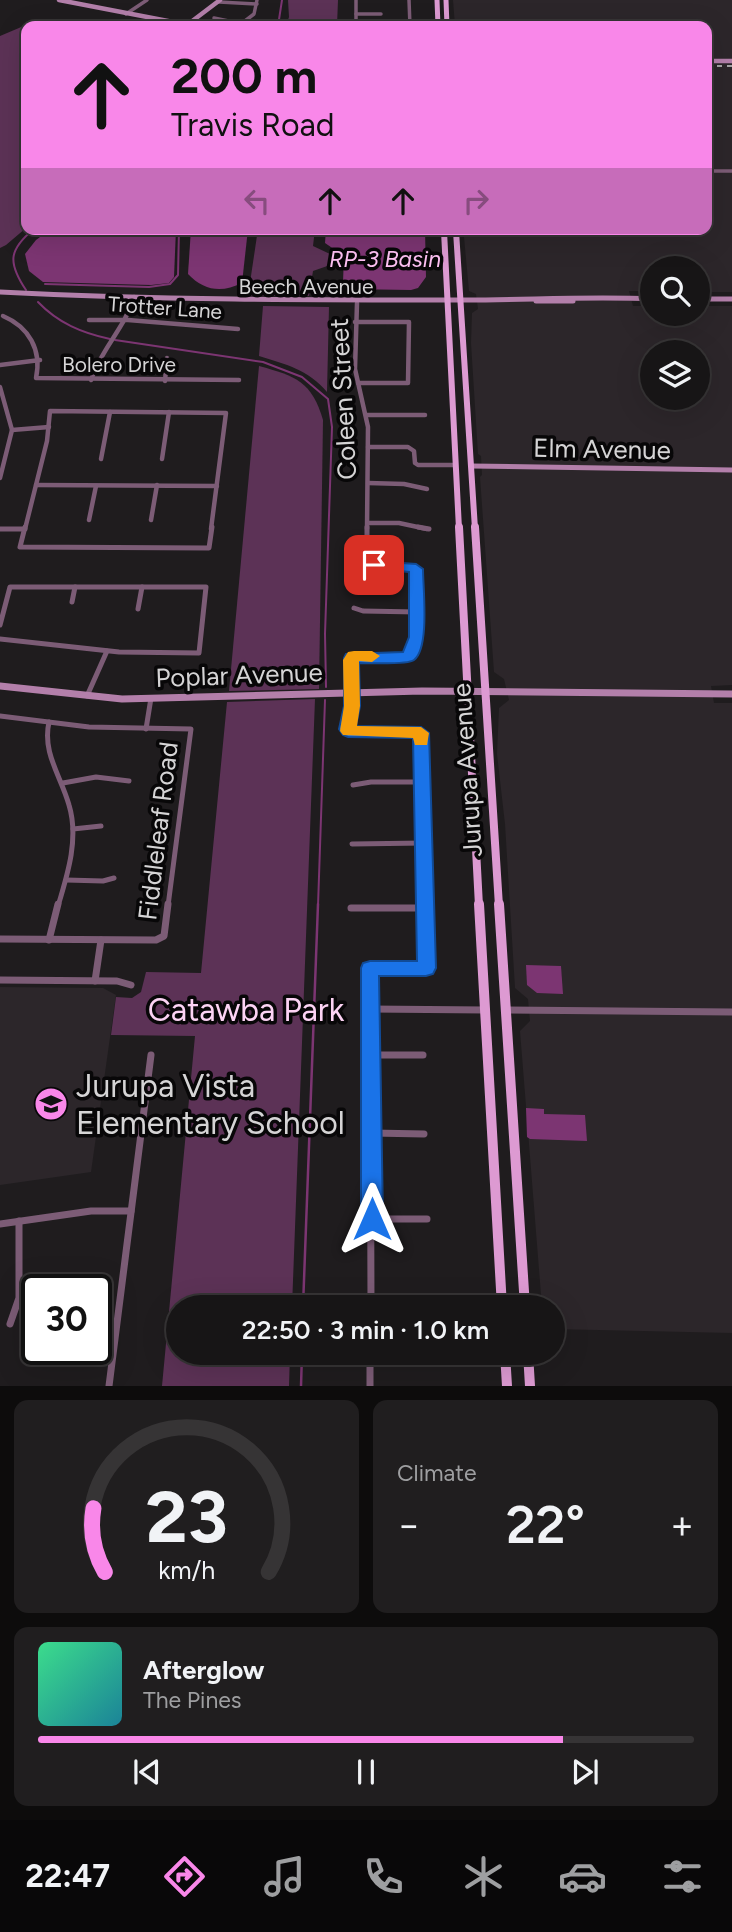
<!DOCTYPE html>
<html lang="en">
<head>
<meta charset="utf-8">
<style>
	:root { --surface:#171516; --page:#201e1f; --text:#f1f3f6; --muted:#9e9fa1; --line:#363435; --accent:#f987e9 }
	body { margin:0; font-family:Figtree,sans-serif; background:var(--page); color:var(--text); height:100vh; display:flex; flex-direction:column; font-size:26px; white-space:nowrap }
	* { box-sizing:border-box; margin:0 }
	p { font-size:23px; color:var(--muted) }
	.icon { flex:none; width:38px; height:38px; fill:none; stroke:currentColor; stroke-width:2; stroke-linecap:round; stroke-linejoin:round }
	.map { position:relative; height:1386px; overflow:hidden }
	.side { display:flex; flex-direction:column; gap:14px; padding:14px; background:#0d0c0c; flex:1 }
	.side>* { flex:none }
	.hud { position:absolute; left:21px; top:21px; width:691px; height:214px; border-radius:14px; box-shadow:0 7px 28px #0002,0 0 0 2px var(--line); background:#f987e9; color:#111; overflow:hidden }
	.buttons { position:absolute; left:640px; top:256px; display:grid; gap:14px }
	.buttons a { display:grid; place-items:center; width:70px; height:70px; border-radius:50%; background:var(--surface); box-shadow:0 7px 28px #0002,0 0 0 2px var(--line); font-size:35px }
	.speed { position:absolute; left:21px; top:1274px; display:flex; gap:14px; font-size:35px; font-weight:700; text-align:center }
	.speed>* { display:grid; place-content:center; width:91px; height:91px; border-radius:50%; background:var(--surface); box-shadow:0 7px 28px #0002,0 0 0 2px var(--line); line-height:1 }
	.speed .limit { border:4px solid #111; border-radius:10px; background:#fff; color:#111 }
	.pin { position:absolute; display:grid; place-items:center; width:60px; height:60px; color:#fff; margin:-30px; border-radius:14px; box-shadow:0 4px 10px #0006 }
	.me { position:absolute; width:77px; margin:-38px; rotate:0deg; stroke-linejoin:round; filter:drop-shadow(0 0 5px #0008) }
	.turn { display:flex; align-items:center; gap:24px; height:147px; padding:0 35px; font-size:32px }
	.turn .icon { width:91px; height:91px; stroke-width:2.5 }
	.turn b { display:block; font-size:49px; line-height:60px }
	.lanes { display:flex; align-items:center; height:66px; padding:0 35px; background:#0003; justify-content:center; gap:35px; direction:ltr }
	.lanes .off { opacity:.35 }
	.big { font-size:52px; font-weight:600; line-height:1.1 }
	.side .card { flex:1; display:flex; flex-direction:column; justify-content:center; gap:10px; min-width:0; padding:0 24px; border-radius:14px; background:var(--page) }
	.side .dial { align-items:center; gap:0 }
	.dial svg { height:182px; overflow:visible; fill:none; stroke:var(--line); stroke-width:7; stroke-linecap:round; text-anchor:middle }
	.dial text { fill:var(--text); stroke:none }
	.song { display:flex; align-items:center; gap:21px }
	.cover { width:84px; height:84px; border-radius:10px; background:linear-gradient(135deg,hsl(150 70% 55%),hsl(190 70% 35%)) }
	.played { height:7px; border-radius:4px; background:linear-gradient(90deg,var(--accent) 80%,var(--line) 80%) }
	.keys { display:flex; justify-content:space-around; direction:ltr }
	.heat { display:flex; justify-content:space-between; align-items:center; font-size:38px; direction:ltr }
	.side .tiles { flex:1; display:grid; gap:14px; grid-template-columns:1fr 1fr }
	.card:last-child { grid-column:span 2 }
	.trip { position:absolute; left:166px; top:1295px; width:399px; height:70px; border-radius:35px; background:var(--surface); box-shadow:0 7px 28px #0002,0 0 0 2px var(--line); font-weight:600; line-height:70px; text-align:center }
	.tabs { display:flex; height:112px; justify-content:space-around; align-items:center; background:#090809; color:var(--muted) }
	.tabs .icon { width:49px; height:49px }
	.tabs .selected { color:var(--accent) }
	.tabs b { font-size:32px; color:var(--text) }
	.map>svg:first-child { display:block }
	.built { fill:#2c262a; fill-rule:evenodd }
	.green { fill:#5c3256 }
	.water { fill:#7c3572 }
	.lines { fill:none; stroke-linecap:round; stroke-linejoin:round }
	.stream-far1 { stroke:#7c3572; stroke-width:2 }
	.stream { stroke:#7c3572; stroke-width:2.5 }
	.street-far3 { stroke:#7c5c76; stroke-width:3.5 }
	.street-far2 { stroke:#7c5c76; stroke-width:4.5 }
	.street-far1 { stroke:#7c5c76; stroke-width:5 }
	.street { stroke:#7c5c76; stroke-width:7 }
	.secondary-far2 { stroke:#b37faa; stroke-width:4.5 }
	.secondary-far1 { stroke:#b37faa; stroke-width:5 }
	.secondary { stroke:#b37faa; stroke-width:7 }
	.primary-far3 { stroke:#dd9ad2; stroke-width:5 }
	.primary-far2 { stroke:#dd9ad2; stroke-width:6 }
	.primary-far1 { stroke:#dd9ad2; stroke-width:8 }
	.primary { stroke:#dd9ad2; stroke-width:10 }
	.rail { stroke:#a5a4a5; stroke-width:2; stroke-dasharray:5 5; stroke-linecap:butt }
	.route { fill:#1a73e8; stroke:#114b97; stroke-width:2 }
	.slow { fill:#f59e0b }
	.labels { text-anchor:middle; stroke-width:7; stroke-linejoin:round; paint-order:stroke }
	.far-street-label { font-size:21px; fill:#d5d4d5; stroke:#080708 }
	.far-water-label { font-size:23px; font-style:italic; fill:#fec1f3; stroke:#080708 }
	.street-label { font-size:26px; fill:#d5d4d5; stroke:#080708 }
	.near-park-label { font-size:32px; fill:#fcd3f4; stroke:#080708 }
	.near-poi-label { font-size:32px; fill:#d5d4d5; stroke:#080708; text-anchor:start }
</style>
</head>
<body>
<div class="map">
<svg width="732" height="1386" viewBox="0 0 732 1386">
	<rect width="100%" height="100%" fill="#1f1c1e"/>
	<g class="built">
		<path d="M453,0H732V292H698V268H653V291H629L633,306H653V313H698V306H732V685L711,686L714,703H732V1333L553,1329V1307H542L520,1031L530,1021L528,999L515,988L505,824L497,754L499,708L509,700L504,679L494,672L480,477L482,475L481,456L478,454L471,343L472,313L478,309L476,294L469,291L464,237L465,229H707V26H455ZM653,352H698V397H653Z"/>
		<path d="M0,987L103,988L116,995L91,1172L0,1185Z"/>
	</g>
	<g class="green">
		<path d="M288,0H338L337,26H286L289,17Z"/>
		<path d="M62,22L111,26H26V228L6,245L0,248V36L26,25Z"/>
		<path d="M258,229H315L313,246L330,254L333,264L313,271L309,296H248Z"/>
		<path d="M263,306L329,307L327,392C309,370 285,364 259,356Z"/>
		<path d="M259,366C296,376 312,382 323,420L319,689L229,691Z"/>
		<path d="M315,699L292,1307H178V1353H290L289,1386H162L195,1036L111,1035L116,997L132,998L141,992L146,972L201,973L227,702Z"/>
	</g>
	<g class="water">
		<path d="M51,229H176L174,277L169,283L151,285L43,282L29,271L25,254L36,240Z"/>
		<path d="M191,229H248L242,283C222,293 204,291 188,274Z"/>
		<path d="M326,229H425L426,277L418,288L411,290L348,289L343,282L344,256L325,243Z"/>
		<path d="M526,965L561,966L563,994L537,993L527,985Z"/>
		<path d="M526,1108L544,1109V1114L585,1115L587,1141L530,1139L527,1137Z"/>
	</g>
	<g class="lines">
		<g class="stream-far1">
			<path d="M278,26L282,0"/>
			<path d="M45,284L149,287L170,284L178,275L179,229"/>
			<path d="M26,290C8,263 8,250 34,229"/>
			<path d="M38,302C58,323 82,333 110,339"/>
			<path d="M115,340L263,362L302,377L328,399L332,427L325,634L326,687"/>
			<path d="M318,906L325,700"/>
		</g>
		<g class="stream">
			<path d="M303,1307L318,904"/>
			<path d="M301,1386L302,1353"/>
		</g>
		<g class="street-far3">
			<path d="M356,0V26"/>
			<path d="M409,0L410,26"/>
			<path d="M219,2L257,4"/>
			<path d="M126,14L147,0"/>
			<path d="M356,14H381"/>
			<path d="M214,18L253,26"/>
			<path d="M241,24L254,14L257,0"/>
			<path d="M707,171H732"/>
		</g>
		<g class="street-far2">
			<path d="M357,303L355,369L368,427L367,529"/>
			<path d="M3,316C29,327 42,350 36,378L239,380"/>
			<path d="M89,320H128L238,329"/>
			<path d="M355,322H409L408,383H358"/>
			<path d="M0,365L40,360"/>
			<path d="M91,380C101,349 125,328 134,297"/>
			<path d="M165,381L167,358"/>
			<path d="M0,387L12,430L0,478"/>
			<path d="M366,415H425"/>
			<path d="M12,430L49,427"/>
			<path d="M368,447H408L414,451L415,463L418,465H455"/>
			<path d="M101,459L110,412"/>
			<path d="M162,459L169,412"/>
			<path d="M368,483L404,484L427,489"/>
			<path d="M36,485L217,486"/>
			<path d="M89,520L96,486"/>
			<path d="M151,520L157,485"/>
			<path d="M368,523H399L427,529"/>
			<path d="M25,529L47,441L50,411L226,413L211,529"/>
		</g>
		<g class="street-far1">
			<path d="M25,527L20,547L209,548L212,527"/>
			<path d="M367,527V564L416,568L417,633L409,657L352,658V706L348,731L421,733L425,906"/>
			<path d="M418,527L429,529"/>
			<path d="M0,529H25"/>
			<path d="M72,602L75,587"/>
			<path d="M354,608L363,611L417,612"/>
			<path d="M138,609L142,587"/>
			<path d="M0,625L10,587H206L199,653L119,652L0,639"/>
			<path d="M87,696L107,651"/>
			<path d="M0,716L89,727L191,729L168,906"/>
			<path d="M49,722C42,753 61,776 69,805C79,838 68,873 58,906"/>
			<path d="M146,729L151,698"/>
			<path d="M63,783L96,777L129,781"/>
			<path d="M353,785L371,782H422"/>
			<path d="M73,829L101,826"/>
			<path d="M352,844L424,843"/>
			<path d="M66,880L103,881L114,878"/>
		</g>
		<g class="street">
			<path d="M351,908H425"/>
			<path d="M0,939L156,940L164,936L168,904"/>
			<path d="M49,940L58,904"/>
			<path d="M0,980L117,981L131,985"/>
			<path d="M95,981L101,940"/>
			<path d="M370,1009L485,1010"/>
			<path d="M505,1010L732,1012"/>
			<path d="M372,1055H423"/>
			<path d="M372,1133L424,1134"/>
			<path d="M372,1219H427"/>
			<path d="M0,1224L91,1211H131"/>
			<path d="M371,1307L370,968H426L425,904"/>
			<path d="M10,1324L19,1298V1221"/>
			<path d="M370,1353V1386"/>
			<path d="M109,1386L151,1055"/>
		</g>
		<g class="secondary-far2">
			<path d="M59,0L194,26"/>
			<path d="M187,25L220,0"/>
			<path d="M707,61H732"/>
		</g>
		<g class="secondary-far1">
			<path d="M0,292C156,300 312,300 467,300C529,300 591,296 653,299"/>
			<path d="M698,299H732"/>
			<path d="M536,301H573"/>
			<path d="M471,466L732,470"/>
		</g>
		<path class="secondary" d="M0,686L122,699L422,691L732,694"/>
		<g class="primary-far3">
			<path d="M437,0L438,26"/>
			<path d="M446,0L447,26"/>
			<path d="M444,229V233"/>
			<path d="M456,229V233"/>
		</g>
		<g class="primary-far2">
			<path d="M444,231L459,529"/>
			<path d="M456,231L475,529"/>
		</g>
		<g class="primary-far1">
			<path d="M459,527L479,906"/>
			<path d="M475,527L499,906"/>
		</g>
		<g class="primary">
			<path d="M479,904L502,1307"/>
			<path d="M499,904L525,1307"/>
			<path d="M505,1353L507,1386"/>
			<path d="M528,1353L530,1386"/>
		</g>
		<path class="rail" d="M707,66H732"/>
	</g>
	<path class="route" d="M374,561L416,564L423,569C423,588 430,648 414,660C408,665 369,663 359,663L360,706L356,726L421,727L429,733L436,968L433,974L426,976H379L383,1219L379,1226L372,1229L364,1226L361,1219V968L363,963L370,961H417L413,738L348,737L343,735L339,729L344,706V658L346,654L403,652L409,637V572L368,568L366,565Z"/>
	<path class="slow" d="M354,651H372L380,656L372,662L359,661L360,706L357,726L421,727L429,733L427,745H415L413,738L343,735L340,731L344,706L343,660L348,652Z"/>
	<defs>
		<symbol id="school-disc" viewBox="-11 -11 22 22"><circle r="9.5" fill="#f987e9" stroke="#080708"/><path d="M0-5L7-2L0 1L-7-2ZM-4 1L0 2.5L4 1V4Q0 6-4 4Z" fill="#111"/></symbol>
	</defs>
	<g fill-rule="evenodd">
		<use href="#school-disc" x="32" y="1085" width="38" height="38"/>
	</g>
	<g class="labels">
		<g class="far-street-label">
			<text x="306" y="294">Beech Avenue</text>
			<text transform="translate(165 308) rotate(4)" y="7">Trotter Lane</text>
			<text x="119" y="372">Bolero Drive</text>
		</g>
		<g class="far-water-label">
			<text x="385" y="267">RP-3 Basin</text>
		</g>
		<g class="street-label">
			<text transform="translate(343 399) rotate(-93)" y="9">Coleen Street</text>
			<text transform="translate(602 449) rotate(1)" y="9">Elm Avenue</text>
			<text transform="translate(239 675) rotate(-2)" y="9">Poplar Avenue</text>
			<text transform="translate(467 770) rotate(-94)" y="9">Jurupa Avenue</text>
			<text transform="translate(158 831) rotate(-83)" y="9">Fiddleleaf Road</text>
		</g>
		<g class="near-park-label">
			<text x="246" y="1021">Catawba Park</text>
		</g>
		<g class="near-poi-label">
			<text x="76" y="1097">Jurupa Vista<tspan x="76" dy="37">Elementary School</tspan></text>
		</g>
	</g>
</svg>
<div class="buttons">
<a><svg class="icon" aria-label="search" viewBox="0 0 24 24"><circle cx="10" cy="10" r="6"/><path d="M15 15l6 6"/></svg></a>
<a><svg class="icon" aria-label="layers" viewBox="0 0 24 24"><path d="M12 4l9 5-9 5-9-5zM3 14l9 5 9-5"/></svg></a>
</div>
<div class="speed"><div class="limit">30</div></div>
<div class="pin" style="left:374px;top:565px;background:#d93025"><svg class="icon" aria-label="arrive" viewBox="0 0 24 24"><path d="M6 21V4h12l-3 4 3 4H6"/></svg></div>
<svg class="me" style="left:372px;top:1219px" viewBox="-20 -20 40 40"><path d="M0-17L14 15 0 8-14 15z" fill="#1a73e8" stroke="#fff" stroke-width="4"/></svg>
<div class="trip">22:50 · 3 min · 1.0 km</div>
<div class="hud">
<div class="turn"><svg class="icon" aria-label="ahead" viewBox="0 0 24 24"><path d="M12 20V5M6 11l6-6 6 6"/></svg><div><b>200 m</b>Travis Road</div></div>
<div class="lanes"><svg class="icon off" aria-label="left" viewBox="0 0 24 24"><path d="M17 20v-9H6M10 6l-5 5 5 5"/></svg><svg class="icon" aria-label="ahead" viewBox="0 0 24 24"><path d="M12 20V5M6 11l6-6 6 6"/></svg><svg class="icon" aria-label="ahead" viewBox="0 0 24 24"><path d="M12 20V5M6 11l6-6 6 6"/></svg><svg class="icon off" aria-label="right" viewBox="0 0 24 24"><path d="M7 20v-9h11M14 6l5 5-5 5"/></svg></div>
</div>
</div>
<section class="side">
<div class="tiles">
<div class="card dial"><svg viewBox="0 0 100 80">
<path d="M14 69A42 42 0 1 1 86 69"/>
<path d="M14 69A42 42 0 0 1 9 41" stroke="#f987e9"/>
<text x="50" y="56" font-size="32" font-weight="700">23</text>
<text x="50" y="72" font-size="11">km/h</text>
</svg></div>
<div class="card"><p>Climate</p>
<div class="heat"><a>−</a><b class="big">22°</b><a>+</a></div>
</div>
<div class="card">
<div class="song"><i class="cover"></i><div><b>Afterglow</b><p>The Pines</p></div></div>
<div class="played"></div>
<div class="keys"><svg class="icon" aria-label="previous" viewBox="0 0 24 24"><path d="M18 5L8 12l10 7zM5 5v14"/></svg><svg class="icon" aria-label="pause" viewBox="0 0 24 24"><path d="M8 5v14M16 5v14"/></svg><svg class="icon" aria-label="next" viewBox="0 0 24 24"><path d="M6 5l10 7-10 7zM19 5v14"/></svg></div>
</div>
</div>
</section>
<nav class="tabs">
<b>22:47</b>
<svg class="icon selected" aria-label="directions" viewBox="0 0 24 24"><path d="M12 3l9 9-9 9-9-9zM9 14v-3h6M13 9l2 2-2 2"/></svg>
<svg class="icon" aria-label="music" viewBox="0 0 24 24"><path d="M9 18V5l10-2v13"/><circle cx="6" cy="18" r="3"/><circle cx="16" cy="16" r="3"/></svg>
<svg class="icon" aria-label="phone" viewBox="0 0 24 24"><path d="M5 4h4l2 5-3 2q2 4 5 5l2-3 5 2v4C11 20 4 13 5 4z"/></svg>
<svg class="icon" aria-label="climate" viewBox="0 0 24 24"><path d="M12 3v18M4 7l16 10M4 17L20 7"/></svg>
<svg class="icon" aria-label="car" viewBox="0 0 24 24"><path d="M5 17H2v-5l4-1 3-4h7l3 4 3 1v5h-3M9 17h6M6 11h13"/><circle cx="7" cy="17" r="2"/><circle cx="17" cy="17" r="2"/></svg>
<svg class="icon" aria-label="filters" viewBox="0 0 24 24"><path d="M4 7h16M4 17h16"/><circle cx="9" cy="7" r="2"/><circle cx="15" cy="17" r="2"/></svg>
</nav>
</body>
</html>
